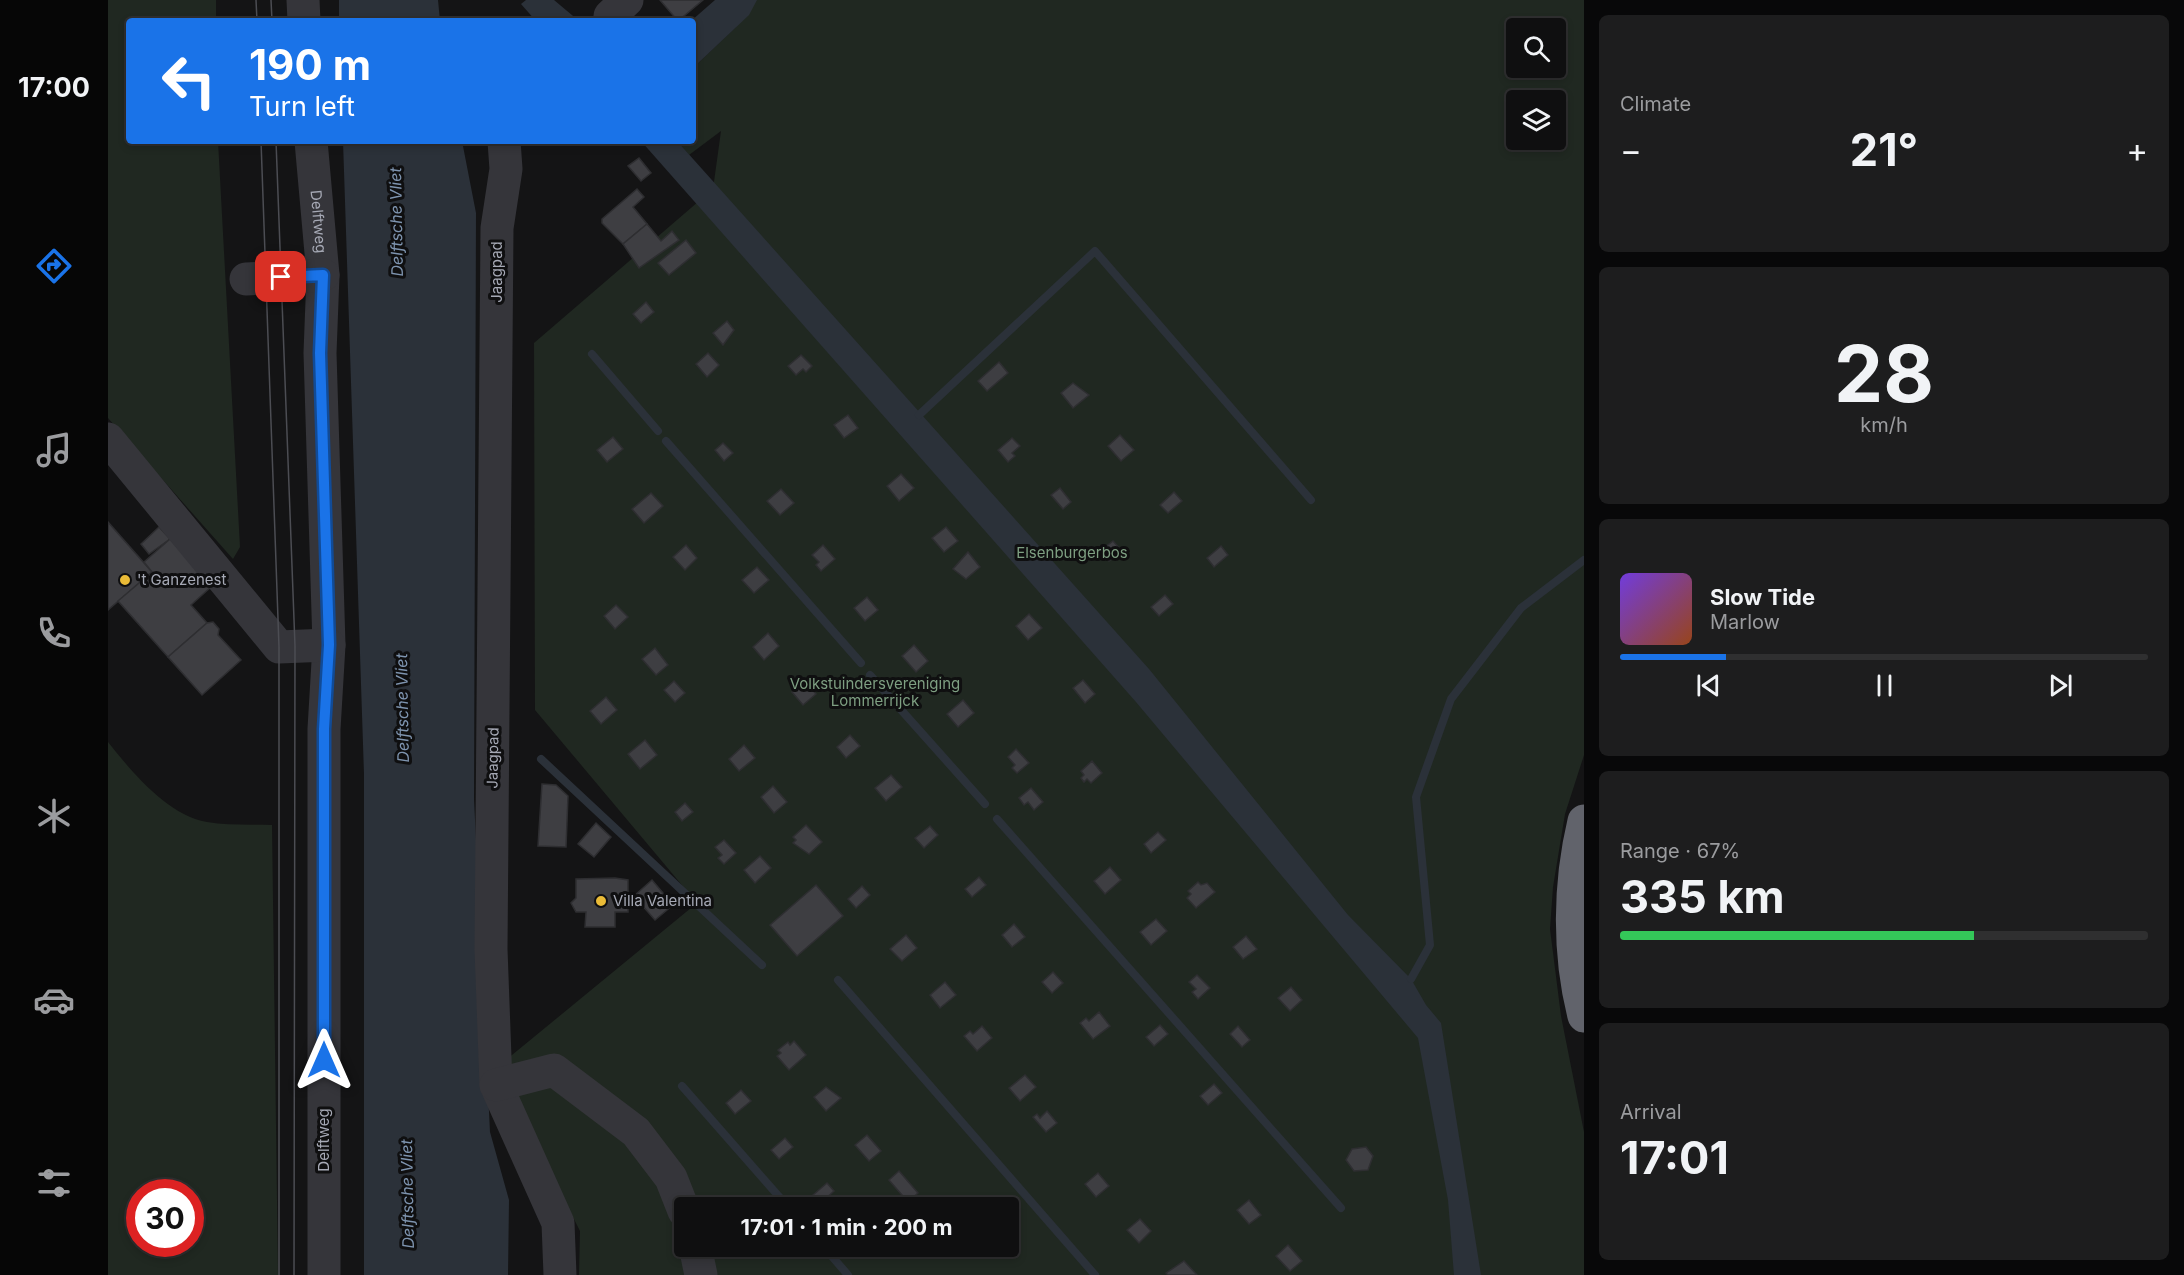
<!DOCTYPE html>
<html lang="en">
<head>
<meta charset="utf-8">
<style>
	:root { --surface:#0f0f10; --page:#1d1d1e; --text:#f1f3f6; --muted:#9b9c9f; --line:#2f2f30; --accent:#1a73e8 }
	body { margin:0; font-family:Inter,sans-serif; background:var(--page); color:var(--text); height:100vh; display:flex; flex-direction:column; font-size:22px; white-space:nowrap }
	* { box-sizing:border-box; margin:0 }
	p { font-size:20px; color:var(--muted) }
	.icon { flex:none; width:33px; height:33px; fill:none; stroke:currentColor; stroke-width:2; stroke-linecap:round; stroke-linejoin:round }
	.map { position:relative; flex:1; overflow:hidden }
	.panel { display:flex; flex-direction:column; gap:15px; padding:15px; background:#080809; width:600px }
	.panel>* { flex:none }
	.guide { position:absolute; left:18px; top:18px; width:570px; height:126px; border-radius:6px; box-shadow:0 3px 9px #0003,0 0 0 2px var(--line); background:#1a73e8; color:#fff; overflow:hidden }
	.fabs { position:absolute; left:1398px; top:18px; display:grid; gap:12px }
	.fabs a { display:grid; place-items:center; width:60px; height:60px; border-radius:6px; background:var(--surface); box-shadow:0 3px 9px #0003,0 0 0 2px var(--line); font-size:30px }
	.speed { position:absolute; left:18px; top:1179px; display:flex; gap:12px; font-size:30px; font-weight:700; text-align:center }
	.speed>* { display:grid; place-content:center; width:78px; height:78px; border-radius:50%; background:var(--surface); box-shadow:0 3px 9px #0003,0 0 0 2px var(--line); line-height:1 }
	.speed .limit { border:9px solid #d22; background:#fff; color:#111 }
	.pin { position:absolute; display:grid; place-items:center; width:51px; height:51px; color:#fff; margin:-26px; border-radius:12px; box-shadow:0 3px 9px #0006 }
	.me { position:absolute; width:66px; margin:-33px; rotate:0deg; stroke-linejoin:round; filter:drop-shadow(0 0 4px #0008) }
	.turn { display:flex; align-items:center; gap:21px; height:126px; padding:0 24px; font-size:27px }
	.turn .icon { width:78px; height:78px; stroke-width:2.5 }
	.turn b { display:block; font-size:42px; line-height:51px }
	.big { font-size:45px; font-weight:700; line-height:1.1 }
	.panel .card { flex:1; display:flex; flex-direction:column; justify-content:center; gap:9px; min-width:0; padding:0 21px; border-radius:9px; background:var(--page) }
	.panel .dial { align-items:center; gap:0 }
	.dial b { font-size:78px; line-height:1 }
	.song { display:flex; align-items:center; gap:18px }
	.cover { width:72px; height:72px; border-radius:9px; background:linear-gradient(135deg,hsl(260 70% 55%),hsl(20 70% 35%)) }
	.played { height:6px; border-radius:3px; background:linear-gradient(90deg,var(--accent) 20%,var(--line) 20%) }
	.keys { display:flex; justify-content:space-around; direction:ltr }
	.heat { display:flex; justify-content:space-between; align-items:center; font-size:33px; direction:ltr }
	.charge { height:9px; border-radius:4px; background:linear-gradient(90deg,#34c759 67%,var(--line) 0) }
	.trip { position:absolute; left:566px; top:1197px; width:345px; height:60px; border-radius:6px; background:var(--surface); box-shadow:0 3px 9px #0003,0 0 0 2px var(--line); font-weight:700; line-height:60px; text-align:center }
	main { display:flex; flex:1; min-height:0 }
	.tab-bar { display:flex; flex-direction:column; width:108px; justify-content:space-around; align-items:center; background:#060606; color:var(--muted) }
	.tab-bar .icon { width:42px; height:42px }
	.tab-bar .current { color:var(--accent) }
	.tab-bar b { font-size:27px; color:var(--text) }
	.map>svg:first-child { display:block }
	.green { fill:#202821; fill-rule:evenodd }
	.water { fill:#2b3139 }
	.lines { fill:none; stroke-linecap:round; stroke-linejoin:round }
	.stream { stroke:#2b3139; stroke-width:8 }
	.building { fill:#3e3e42; stroke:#2e2e31; stroke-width:1.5 }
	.minor { stroke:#35353a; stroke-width:33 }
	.highway { stroke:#61636b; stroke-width:33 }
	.tram { stroke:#4c4d53; stroke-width:1.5 }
	.route-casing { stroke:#114b97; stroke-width:15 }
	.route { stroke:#1a73e8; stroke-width:10 }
	.poi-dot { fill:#eabb37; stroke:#0f0f10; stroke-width:2 }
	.labels { text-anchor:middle; stroke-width:6; stroke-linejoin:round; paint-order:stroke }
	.street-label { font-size:15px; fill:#a6a9b5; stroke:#0f0f10 }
	.park-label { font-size:15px; fill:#7e9f82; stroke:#0f0f10 }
	.poi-label { font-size:15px; fill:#a6a9b5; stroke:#0f0f10; text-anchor:start }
	.water-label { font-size:16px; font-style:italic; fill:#7e94af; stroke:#0f0f10 }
</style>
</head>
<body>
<main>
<nav class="tab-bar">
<b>17:00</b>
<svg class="icon current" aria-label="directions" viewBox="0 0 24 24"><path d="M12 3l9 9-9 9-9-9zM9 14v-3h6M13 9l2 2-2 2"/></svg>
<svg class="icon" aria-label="music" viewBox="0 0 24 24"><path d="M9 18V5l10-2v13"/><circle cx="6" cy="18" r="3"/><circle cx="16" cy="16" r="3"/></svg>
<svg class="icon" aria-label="phone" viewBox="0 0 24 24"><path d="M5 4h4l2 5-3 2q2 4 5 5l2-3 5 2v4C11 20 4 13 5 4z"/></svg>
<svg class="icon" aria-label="climate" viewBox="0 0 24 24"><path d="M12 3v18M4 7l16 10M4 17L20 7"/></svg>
<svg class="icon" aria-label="car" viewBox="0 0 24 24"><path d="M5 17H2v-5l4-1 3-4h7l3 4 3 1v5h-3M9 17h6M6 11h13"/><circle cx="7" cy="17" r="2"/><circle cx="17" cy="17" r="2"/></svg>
<svg class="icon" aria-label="filters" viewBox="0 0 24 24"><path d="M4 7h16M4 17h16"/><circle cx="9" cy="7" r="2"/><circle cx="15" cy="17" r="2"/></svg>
</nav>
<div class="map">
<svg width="1476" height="1275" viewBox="0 0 1476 1275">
	<rect width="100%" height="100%" fill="#141415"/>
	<g class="green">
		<path d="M0,0H108V21H21V141H110L132,547L125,559L0,418Z"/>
		<path d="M632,0H1476V755L1457,814L1445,887L1442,929L1453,1016L1476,1132V1275H471L472,1231L421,1130L398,1060L589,903L427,710L426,343L605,189L613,131L581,155L569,141H585V68L628,27ZM1408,28H1448V68H1408ZM1408,100H1448V140H1408ZM576,1208H900V1246H576Z"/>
		<path d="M0,742C24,772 59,815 99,822C120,826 143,824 164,825L170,1275H0ZM32,1192H82V1244H32Z"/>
	</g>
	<g class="water">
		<path d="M231,0H330L332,21H231Z"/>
		<path d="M418,0H446L471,21H428L413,4Z"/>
		<path d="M607,0H649L641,15L585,68L583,21Z"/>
		<path d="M235,141H354L368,213L366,799L382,1132L401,1200L400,1275H256V774Z"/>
		<path d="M533,141H569L1041,669L1240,915L1303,979L1318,1005L1333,1023L1373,1275H1346L1340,1200L1310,1038L1028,702Z"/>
	</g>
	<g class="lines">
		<g class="stream">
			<path d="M484,354L550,431"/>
			<path d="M811,415L987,251L1203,500"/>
			<path d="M558,441L753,663"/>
			<path d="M762,675L877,804"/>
			<path d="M433,759L654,965"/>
			<path d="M889,819L1233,1208"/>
			<path d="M1303,979L1322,945L1308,797L1343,699L1413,608L1476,560"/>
			<path d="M730,980L987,1275"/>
			<path d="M574,1086L681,1208"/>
			<path d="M715,1246L740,1275"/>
		</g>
	</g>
	<g class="building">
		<path d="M552,0H595L570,21Z"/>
		<path d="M531,158L543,173L533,181L520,166Z"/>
		<path d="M529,189L536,197L525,207L539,224L515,244L494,223V219Z"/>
		<path d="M539,224L553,241L564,231L571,240L531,268L515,244Z"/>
		<path d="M578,240L588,253L561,275L550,263Z"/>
		<path d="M538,302L546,312L533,323L525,314Z"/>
		<path d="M619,321L626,330L615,345L605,333Z"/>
		<path d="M600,353L611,365L599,377L588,364Z"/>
		<path d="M693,355L704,366L698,372L695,369L688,375L680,366Z"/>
		<path d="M891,362L900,373L879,391L870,381Z"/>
		<path d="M965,383L981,395L965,408L953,393Z"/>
		<path d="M740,415L750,428L736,438L726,425Z"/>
		<path d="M1012,435L1026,450L1013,461L1000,446Z"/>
		<path d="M505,437L515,449L499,462L489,450Z"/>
		<path d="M904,438L912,446L904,453L907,456L900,462L890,450Z"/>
		<path d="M615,443L625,453L616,461L607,450Z"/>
		<path d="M793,474L806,488L791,501L779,486Z"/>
		<path d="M952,488L963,502L955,509L943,495Z"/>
		<path d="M673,489L686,503L672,515L659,501Z"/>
		<path d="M1066,492L1074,501L1060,513L1052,505Z"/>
		<path d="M543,493L555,506L536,523L524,509Z"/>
		<path d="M0,522L44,572L0,610Z"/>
		<path d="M51,527L62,539L41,554L33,544Z"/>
		<path d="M838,527L850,541L836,552L824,538Z"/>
		<path d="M62,539L104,586L83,605L99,623L60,657L10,601L44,572L36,562Z"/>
		<path d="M1005,541L1013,550L1001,561L992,551Z"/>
		<path d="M578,545L589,558L577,570L565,557Z"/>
		<path d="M715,545L727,559L713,571L708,565L711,562L704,555Z"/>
		<path d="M1113,546L1120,555L1106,567L1099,558Z"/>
		<path d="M860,552L872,567L858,579L845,569Z"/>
		<path d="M649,567L661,580L646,593L634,580Z"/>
		<path d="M1057,595L1065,604L1051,616L1043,607Z"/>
		<path d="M759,597L770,610L757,621L746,608Z"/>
		<path d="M508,605L520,617L507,629L496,616Z"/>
		<path d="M921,614L934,628L920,640L908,626Z"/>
		<path d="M105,622L111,629L110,635L133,660L94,695L60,657L99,623Z"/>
		<path d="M660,633L671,646L656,660L645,647Z"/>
		<path d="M806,645L820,661L808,672L794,656Z"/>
		<path d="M547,648L560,665L548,675L534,659Z"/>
		<path d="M975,680L987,694L977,703L965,688Z"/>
		<path d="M566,681L577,693L567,702L556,690Z"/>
		<path d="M697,681L708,694L695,705L684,692Z"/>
		<path d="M498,697L509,710L493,724L482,711Z"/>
		<path d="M855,700L866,713L850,727L839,714Z"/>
		<path d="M742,735L752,746L738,758L729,747Z"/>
		<path d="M537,740L549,755L532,769L520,754Z"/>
		<path d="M636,745L647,758L631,771L621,759Z"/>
		<path d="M908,749L921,763L909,773L904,768L907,765L900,757Z"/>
		<path d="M984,761L994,773L983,783L979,779L976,782L973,778L976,775L973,771Z"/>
		<path d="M783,775L794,787L778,801L767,788Z"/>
		<path d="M434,784L448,785L460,796L458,847L430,846Z"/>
		<path d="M665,786L679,802L666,813L653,797Z"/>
		<path d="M923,788L935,802L926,810L920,802L916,805L911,798Z"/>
		<path d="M577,803L585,812L574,821L567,812Z"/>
		<path d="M488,823L503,837L486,857L470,844Z"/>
		<path d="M698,825L714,842L701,854L685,843L688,840L685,837Z"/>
		<path d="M822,826L830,835L816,848L807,838Z"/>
		<path d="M1050,832L1058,840L1043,853L1036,844Z"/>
		<path d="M616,840L628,853L616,864L610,858L614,855L607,847Z"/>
		<path d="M652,856L663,868L647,883L636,870Z"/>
		<path d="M1002,867L1013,880L997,894L986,881Z"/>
		<path d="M871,877L878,885L864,897L857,889Z"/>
		<path d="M507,878L520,880V912H507V927H477L478,912H468L463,903L468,898V879Z"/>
		<path d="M544,880L565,905L547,920L526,896Z"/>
		<path d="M1090,882L1093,885L1099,883L1107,892L1088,908L1079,898L1083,894L1080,891Z"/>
		<path d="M708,885L735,916L689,956L662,925Z"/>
		<path d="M754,886L762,895L748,908L740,899Z"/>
		<path d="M1048,919L1059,931L1043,945L1032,932Z"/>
		<path d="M906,924L917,937L904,947L894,935Z"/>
		<path d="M798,935L809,948L794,961L782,949Z"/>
		<path d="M1138,936L1149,949L1135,959L1125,947Z"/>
		<path d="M945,972L955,983L944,993L934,982Z"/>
		<path d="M1089,975L1102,988L1090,999L1084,992L1088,989L1081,982Z"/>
		<path d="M837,982L848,995L832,1008L822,995Z"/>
		<path d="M1183,987L1194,1000L1182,1011L1170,998Z"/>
		<path d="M991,1012L1002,1026L985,1039L972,1023L978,1018L981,1021Z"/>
		<path d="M1052,1025L1060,1034L1046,1046L1038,1037Z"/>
		<path d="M874,1026L884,1038L869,1051L856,1036L862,1031L865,1034Z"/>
		<path d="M1130,1026L1142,1040L1134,1047L1122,1034Z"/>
		<path d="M686,1041L698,1055L681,1070L669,1056L673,1053L670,1050L680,1042L682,1045Z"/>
		<path d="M917,1075L928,1087L912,1101L901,1088Z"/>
		<path d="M1106,1084L1114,1093L1100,1105L1092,1096Z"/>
		<path d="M718,1087L733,1098L718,1111L706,1097Z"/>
		<path d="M633,1090L643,1101L627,1114L618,1103Z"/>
		<path d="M939,1111L949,1123L938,1132L925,1117L929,1114L932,1118Z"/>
		<path d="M759,1135L773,1151L761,1161L747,1145Z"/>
		<path d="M677,1138L685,1147L671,1159L663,1150Z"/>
		<path d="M1258,1147L1265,1156L1260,1170L1246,1171L1238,1160L1244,1149Z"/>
		<path d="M791,1171L810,1193L800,1202L781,1180Z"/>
		<path d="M990,1173L1001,1186L988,1197L977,1184Z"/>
		<path d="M719,1183L726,1191L712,1204L705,1195Z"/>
		<path d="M1141,1200L1153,1215L1141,1224L1129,1210Z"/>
		<path d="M1032,1219L1043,1231L1031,1243L1019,1230Z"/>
		<path d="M1180,1245L1194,1261L1182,1271L1168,1256Z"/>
		<path d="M834,1246H855L843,1256Z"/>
		<path d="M1076,1261L1089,1275H1060L1058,1273Z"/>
	</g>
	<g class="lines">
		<g class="minor">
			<path d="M195,0L196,21"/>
			<path d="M502,16L519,0"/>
			<path id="s1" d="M203,141L215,275L212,353L221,645L216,729V1275"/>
			<path d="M396,141L398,169L389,228L383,949L388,1085L450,1223L452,1275"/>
			<path d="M138,279L215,275"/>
			<path d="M0,439L171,647L221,645"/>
			<path d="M388,1085L446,1070L528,1132L563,1178L576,1211"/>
			<path d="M587,1246L593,1275"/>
		</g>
		<path class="highway" d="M1476,821C1461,884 1460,953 1476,1016"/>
		<g class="tram">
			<path d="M148,0L149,21"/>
			<path d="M163,0L164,21"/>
			<path d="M153,141L171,647V1275"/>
			<path d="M168,141L187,646L186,1275"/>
		</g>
	</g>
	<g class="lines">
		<defs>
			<path id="route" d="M173,277L215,275L212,353L221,645L216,729V1060"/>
		</defs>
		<use href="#route" class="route-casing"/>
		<use href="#route" class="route"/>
	</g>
	<g class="poi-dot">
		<circle cx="17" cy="580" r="6"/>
		<circle cx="493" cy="901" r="6"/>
	</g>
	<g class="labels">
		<g class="street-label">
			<text dy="5" stroke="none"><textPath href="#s1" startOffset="81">Delftweg</textPath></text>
			<text transform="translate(389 272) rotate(-90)" y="5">Jaagpad</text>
			<text transform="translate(385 758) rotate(-89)" y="5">Jaagpad</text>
			<text transform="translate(216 1140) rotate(-90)" y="5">Delftweg</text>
		</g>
		<g class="park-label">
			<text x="964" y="558">Elsenburgerbos</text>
			<text x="767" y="689">Volkstuindersvereniging<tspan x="767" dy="17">Lommerrijck</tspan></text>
		</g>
		<g class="poi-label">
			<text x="29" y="585">'t Ganzenest</text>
			<text x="505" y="906">Villa Valentina</text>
		</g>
		<g class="water-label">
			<text transform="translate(288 222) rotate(-91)" y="6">Delftsche Vliet</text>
			<text transform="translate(294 708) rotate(-91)" y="6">Delftsche Vliet</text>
			<text transform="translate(299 1194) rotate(-91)" y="6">Delftsche Vliet</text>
		</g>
	</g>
</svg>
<div class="fabs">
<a><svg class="icon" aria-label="search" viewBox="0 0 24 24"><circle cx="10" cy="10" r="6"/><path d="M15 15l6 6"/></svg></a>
<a><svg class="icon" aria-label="layers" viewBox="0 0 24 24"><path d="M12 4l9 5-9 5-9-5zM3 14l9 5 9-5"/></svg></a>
</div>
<div class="speed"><div class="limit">30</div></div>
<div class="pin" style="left:173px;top:277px;background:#d93025"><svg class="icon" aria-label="arrive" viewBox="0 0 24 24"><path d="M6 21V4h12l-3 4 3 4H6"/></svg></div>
<svg class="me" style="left:216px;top:1060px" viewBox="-20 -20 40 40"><path d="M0-17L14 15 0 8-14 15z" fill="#1a73e8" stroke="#fff" stroke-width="4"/></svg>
<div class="trip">17:01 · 1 min · 200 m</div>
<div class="guide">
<div class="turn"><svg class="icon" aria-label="left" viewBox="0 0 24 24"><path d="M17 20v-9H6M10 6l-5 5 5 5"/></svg><div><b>190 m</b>Turn left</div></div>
</div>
</div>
<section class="panel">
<div class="card"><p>Climate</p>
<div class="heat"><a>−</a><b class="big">21°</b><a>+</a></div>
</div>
<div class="card dial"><b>28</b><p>km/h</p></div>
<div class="card">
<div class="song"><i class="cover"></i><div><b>Slow Tide</b><p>Marlow</p></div></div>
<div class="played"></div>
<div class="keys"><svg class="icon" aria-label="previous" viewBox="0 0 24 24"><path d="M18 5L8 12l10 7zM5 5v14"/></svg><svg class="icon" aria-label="pause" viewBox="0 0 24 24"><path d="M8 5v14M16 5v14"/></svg><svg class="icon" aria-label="next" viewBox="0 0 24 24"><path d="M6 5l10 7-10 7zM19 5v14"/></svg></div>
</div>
<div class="card"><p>Range · 67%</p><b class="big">335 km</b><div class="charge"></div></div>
<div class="card"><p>Arrival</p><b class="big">17:01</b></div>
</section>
</main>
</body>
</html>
